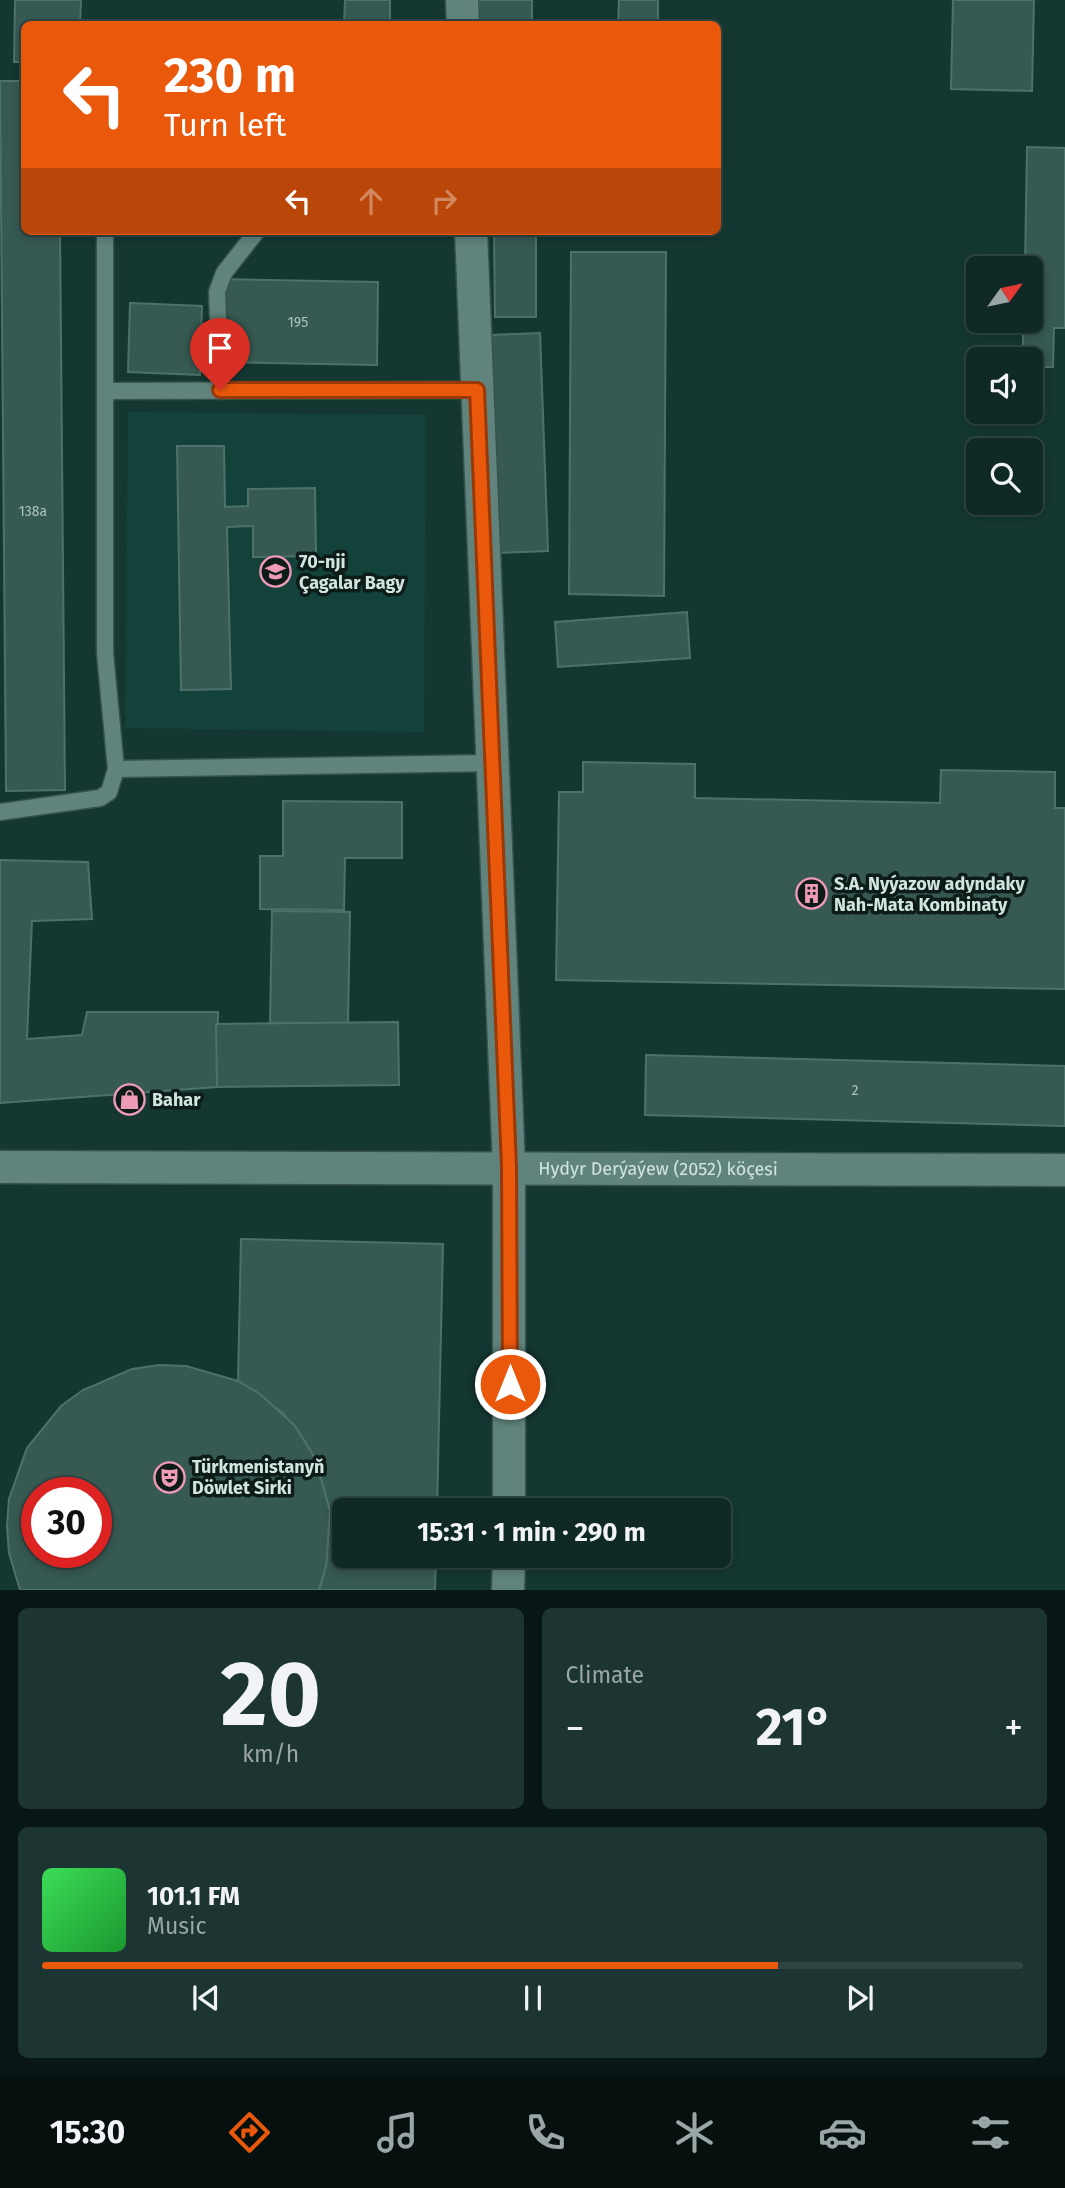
<!DOCTYPE html>
<html lang="en">
<head>
<meta charset="utf-8">
<style>
	:root { --surface:#0f2926; --page:#1d3532; --text:#f1f3f6; --muted:#9ba6a7; --line:#2f4543; --accent:#ea580c }
	body { margin:0; font-family:"Fira Sans",sans-serif; background:var(--page); color:var(--text); height:100vh; display:flex; flex-direction:column; font-size:26px; white-space:nowrap }
	* { box-sizing:border-box; margin:0 }
	p { font-size:23px; color:var(--muted) }
	.icon { flex:none; width:38px; height:38px; fill:none; stroke:currentColor; stroke-width:2; stroke-linecap:round; stroke-linejoin:round }
	.map { position:relative; height:1590px; overflow:hidden }
	.side { display:flex; flex-direction:column; gap:18px; padding:18px; background:#081715; flex:1 }
	.side>* { flex:none }
	.hud { position:absolute; left:21px; top:21px; width:700px; height:214px; border-radius:10px; box-shadow:0 4px 10px #0003,0 0 0 2px var(--line); background:#ea580c; color:#fff; overflow:hidden }
	.needle { width:46px; rotate:57deg }
	.tools { position:absolute; left:966px; top:256px; display:grid; gap:14px }
	.tools a { display:grid; place-items:center; width:77px; height:77px; border-radius:10px; background:var(--surface); box-shadow:0 4px 10px #0003,0 0 0 2px var(--line); font-size:35px }
	.speed { position:absolute; left:21px; top:1477px; display:flex; gap:14px; font-size:35px; font-weight:700; text-align:center }
	.speed>* { display:grid; place-content:center; width:91px; height:91px; border-radius:50%; background:var(--surface); box-shadow:0 4px 10px #0003,0 0 0 2px var(--line); line-height:1 }
	.speed .limit { border:10px solid #d22; background:#fff; color:#111 }
	.pin { position:absolute; display:grid; place-items:center; width:60px; height:60px; color:#fff; margin:-72px -30px; border-radius:50% 50% 50% 0; rotate:-45deg; box-shadow:0 0 7px #0007 }
	.pin .icon { rotate:45deg }
	.me { position:absolute; width:77px; margin:-38px; rotate:0deg; stroke-linejoin:round; filter:drop-shadow(0 0 5px #0008) }
	.turn { display:flex; align-items:center; gap:24px; height:147px; padding:0 28px; font-size:32px }
	.turn .icon { width:91px; height:91px; stroke-width:2.5 }
	.turn b { display:block; font-size:49px; line-height:60px }
	.lanes { display:flex; align-items:center; height:66px; padding:0 28px; background:#0003; justify-content:center; gap:35px; direction:ltr }
	.lanes .off { opacity:.35 }
	.big { font-size:52px; font-weight:700; line-height:1.1 }
	.side .card { flex:1; display:flex; flex-direction:column; justify-content:center; gap:10px; min-width:0; padding:0 24px; border-radius:10px; background:var(--page) }
	.side .dial { align-items:center; gap:0 }
	.dial b { font-size:91px; line-height:1 }
	.song { display:flex; align-items:center; gap:21px }
	.cover { width:84px; height:84px; border-radius:10px; background:linear-gradient(135deg,hsl(130 70% 55%),hsl(130 70% 35%)) }
	.played { height:7px; border-radius:4px; background:linear-gradient(90deg,var(--accent) 75%,var(--line) 75%) }
	.keys { display:flex; justify-content:space-around; direction:ltr }
	.heat { display:flex; justify-content:space-between; align-items:center; font-size:38px; direction:ltr }
	.side .tiles { flex:1; display:grid; gap:18px; grid-template-columns:1fr 1fr }
	.card:last-child { grid-column:span 2 }
	.trip { position:absolute; left:332px; top:1498px; width:399px; height:70px; border-radius:10px; background:var(--surface); box-shadow:0 4px 10px #0003,0 0 0 2px var(--line); font-weight:700; line-height:70px; text-align:center }
	.tab-bar { display:flex; height:112px; justify-content:space-around; align-items:center; background:#06100f; color:var(--muted) }
	.tab-bar .icon { width:49px; height:49px }
	.tab-bar .current { color:var(--accent) }
	.tab-bar b { font-size:32px; color:var(--text) }
	.map>svg:first-child { display:block }
	.built { fill:#13423b }
	.building { fill:#365952; stroke:#4e716a; stroke-width:2; fill-rule:evenodd }
	.lines { fill:none; stroke-linecap:round; stroke-linejoin:round }
	.service-casing { stroke:#37524d; stroke-width:19 }
	.minor-casing { stroke:#37524d; stroke-width:35 }
	.service { stroke:#60847d; stroke-width:16 }
	.minor { stroke:#60847d; stroke-width:32 }
	.route-casing { stroke:#983908; stroke-width:18 }
	.route { stroke:#ea580c; stroke-width:12 }
	.labels { text-anchor:middle; stroke-width:7; stroke-linejoin:round; paint-order:stroke }
	.number-label { font-size:14px; fill:#abc2bd }
	.poi-label { font-size:18px; font-weight:bold; fill:#d2e5e1; stroke:#0d1c19; text-anchor:start }
	.street-label { font-size:18px; fill:#d2e5e1; stroke:#0d1c19 }
</style>
</head>
<body>
<div class="map">
<svg width="1065" height="1590" viewBox="0 0 1065 1590">
	<rect width="100%" height="100%" fill="#143732"/>
	<path class="built" d="M128,412L426,415L424,732L125,728Z"/>
	<g class="building">
		<path d="M15,0H81L80,24H24V62H14Z"/>
		<path d="M345,0H390V24H344Z"/>
		<rect x="479" y="0" width="53" height="24"/>
		<path d="M619,0H658V24H618Z"/>
		<path d="M953,0H1034L1032,91L951,89Z"/>
		<path d="M0,81H24V231H60L65,790L6,791Z"/>
		<path d="M1027,147L1065,148V328H1054L1053,367H1031V359H1023V320H1031V268H1025Z"/>
		<path d="M494,231H536V317H495Z"/>
		<path d="M571,252H666L664,596L569,594Z"/>
		<path d="M220,279L378,282L377,365L218,362Z"/>
		<path d="M130,303L202,306L200,375L128,372Z"/>
		<path d="M540,333L548,551L496,553L488,335Z"/>
		<path d="M177,446H224L225,507L248,506V489L315,488L316,556L253,557V526L227,527L231,689L181,690Z"/>
		<path d="M687,612L690,658L558,667L555,622Z"/>
		<path d="M583,762L695,764V798L940,803L941,770L1055,772V808H1065V989L556,980L559,792H583Z"/>
		<path d="M283,801L402,802V858H345L344,910L260,909V856H283Z"/>
		<path d="M0,860L88,862L92,919L32,921L27,1039L82,1035L87,1012H218L217,1087L0,1103Z"/>
		<path d="M272,911L350,912L348,1023H270Z"/>
		<path d="M398,1022L399,1085L217,1087L216,1024Z"/>
		<path d="M646,1055L1065,1066V1126L645,1115Z"/>
		<path d="M241,1239L443,1244L437,1510H345V1556H436L435,1590H319L326,1566L330,1511L315,1458L283,1413L238,1381Z"/>
		<path d="M159,1365L186,1366L238,1381L260,1394L295,1426L315,1458L330,1511L326,1566L319,1590H20L9,1553L7,1526L9,1499L27,1448L61,1406L83,1390L132,1369ZM37,1493H96V1552H37Z"/>
	</g>
	<g class="lines">
		<defs>
			<g id="service">
				<path d="M105,391L477,390"/>
				<path d="M221,391L217,292L224,273L257,231"/>
				<path d="M116,769L492,763"/>
				<path d="M0,812L100,798L109,792L116,769L105,653V231"/>
			</g>
			<g id="minor">
				<path d="M462,0L463,24"/>
				<path d="M471,231L509,1167V1510"/>
				<path id="s1" d="M0,1167L1065,1170"/>
				<path d="M508,1590L509,1556"/>
			</g>
		</defs>
		<use href="#service" class="service-casing"/>
		<use href="#minor" class="minor-casing"/>
		<use href="#service" class="service"/>
		<use href="#minor" class="minor"/>
	</g>
	<g class="lines">
		<defs>
			<path id="route" d="M220,390H477L509,1167L510,1384"/>
		</defs>
		<use href="#route" class="route-casing"/>
		<use href="#route" class="route"/>
	</g>
	<defs>
		<symbol id="school-ring" viewBox="-11 -11 22 22"><circle r="9.5" fill="#0d1c19" stroke="#ef9ab8" stroke-width="1.5"/><path d="M0-5L7-2L0 1L-7-2ZM-4 1L0 2.5L4 1V4Q0 6-4 4Z" fill="#ef9ab8"/></symbol>
		<symbol id="building-ring" viewBox="-11 -11 22 22"><circle r="9.5" fill="#0d1c19" stroke="#ef9ab8" stroke-width="1.5"/><path d="M-4-6H4V6H1V3H-1V6H-4ZM-2.5-4.3h1.7v1.8h-1.7ZM.8-4.3h1.7v1.8H.8ZM-2.5-1h1.7V.8h-1.7ZM.8-1h1.7V.8H.8Z" fill="#ef9ab8"/></symbol>
		<symbol id="shop-ring" viewBox="-11 -11 22 22"><circle r="9.5" fill="#0d1c19" stroke="#ef9ab8" stroke-width="1.5"/><path d="M-5-2.5h2.3a2.7 3.5 0 0 1 5.4 0H5L5.5 6h-11ZM-1.5-2.5h3a1.5 2.3 0 0 0-3 0Z" fill="#ef9ab8"/></symbol>
		<symbol id="theatre-ring" viewBox="-11 -11 22 22"><circle r="9.5" fill="#0d1c19" stroke="#ef9ab8" stroke-width="1.5"/><path d="M-5-5.5Q0-4 5-5.5V0Q5 5 0 6Q-5 5-5 0ZM-3.3-2.5H-1v1.5H-3.3ZM1-2.5H3.3v1.5H1ZM-2.8 1Q0 5.5 2.8 1Z" fill="#ef9ab8"/></symbol>
	</defs>
	<g fill-rule="evenodd">
		<use href="#school-ring" x="258" y="554" width="35" height="35"/>
		<use href="#building-ring" x="794" y="876" width="35" height="35"/>
		<use href="#shop-ring" x="112" y="1082" width="35" height="35"/>
		<use href="#theatre-ring" x="152" y="1460" width="35" height="35"/>
	</g>
	<g class="labels">
		<g class="number-label">
			<text x="298" y="327">195</text>
			<text x="33" y="516">138a</text>
			<text x="855" y="1095">2</text>
		</g>
		<g class="poi-label">
			<text x="299" y="568">70-nji<tspan x="299" dy="21">Çagalar Bagy</tspan></text>
			<text x="834" y="890">S.A. Nyýazow adyndaky<tspan x="834" dy="21">Nah-Mata Kombinaty</tspan></text>
			<text x="152" y="1106">Bahar</text>
			<text x="192" y="1473">Türkmenistanyň<tspan x="192" dy="21">Döwlet Sirki</tspan></text>
		</g>
		<g class="street-label">
			<text dy="6" stroke="none"><textPath href="#s1" startOffset="658">Hydyr Derýaýew (2052) köçesi</textPath></text>
		</g>
	</g>
</svg>
<div class="tools">
<a><svg class="needle" viewBox="-14 -14 28 28"><path d="M0-13l5 13h-10z" fill="#e53935"/><path d="M0 13l5-13h-10z" fill="#9ba6a7"/></svg></a>
<a><svg class="icon" aria-label="sound" viewBox="0 0 24 24"><path d="M4 9h4l5-4v14l-5-4H4zM17 9q2 3 0 6"/></svg></a>
<a><svg class="icon" aria-label="search" viewBox="0 0 24 24"><circle cx="10" cy="10" r="6"/><path d="M15 15l6 6"/></svg></a>
</div>
<div class="speed"><div class="limit">30</div></div>
<div class="pin" style="left:220px;top:390px;background:#d93025"><svg class="icon" aria-label="arrive" viewBox="0 0 24 24"><path d="M6 21V4h12l-3 4 3 4H6"/></svg></div>
<svg class="me" style="left:510px;top:1384px" viewBox="-20 -20 40 40"><circle r="17" fill="#ea580c" stroke="#fff" stroke-width="3"/><path d="M0-11L8 9 0 5-8 9z" fill="#fff"/></svg>
<div class="trip">15:31 · 1 min · 290 m</div>
<div class="hud">
<div class="turn"><svg class="icon" aria-label="left" viewBox="0 0 24 24"><path d="M17 20v-9H6M10 6l-5 5 5 5"/></svg><div><b>230 m</b>Turn left</div></div>
<div class="lanes"><svg class="icon" aria-label="left" viewBox="0 0 24 24"><path d="M17 20v-9H6M10 6l-5 5 5 5"/></svg><svg class="icon off" aria-label="ahead" viewBox="0 0 24 24"><path d="M12 20V5M6 11l6-6 6 6"/></svg><svg class="icon off" aria-label="right" viewBox="0 0 24 24"><path d="M7 20v-9h11M14 6l5 5-5 5"/></svg></div>
</div>
</div>
<section class="side">
<div class="tiles">
<div class="card dial"><b>20</b><p>km/h</p></div>
<div class="card"><p>Climate</p>
<div class="heat"><a>−</a><b class="big">21°</b><a>+</a></div>
</div>
<div class="card">
<div class="song"><i class="cover"></i><div><b>101.1 FM</b><p>Music</p></div></div>
<div class="played"></div>
<div class="keys"><svg class="icon" aria-label="previous" viewBox="0 0 24 24"><path d="M18 5L8 12l10 7zM5 5v14"/></svg><svg class="icon" aria-label="pause" viewBox="0 0 24 24"><path d="M8 5v14M16 5v14"/></svg><svg class="icon" aria-label="next" viewBox="0 0 24 24"><path d="M6 5l10 7-10 7zM19 5v14"/></svg></div>
</div>
</div>
</section>
<nav class="tab-bar">
<b>15:30</b>
<svg class="icon current" aria-label="directions" viewBox="0 0 24 24"><path d="M12 3l9 9-9 9-9-9zM9 14v-3h6M13 9l2 2-2 2"/></svg>
<svg class="icon" aria-label="music" viewBox="0 0 24 24"><path d="M9 18V5l10-2v13"/><circle cx="6" cy="18" r="3"/><circle cx="16" cy="16" r="3"/></svg>
<svg class="icon" aria-label="phone" viewBox="0 0 24 24"><path d="M5 4h4l2 5-3 2q2 4 5 5l2-3 5 2v4C11 20 4 13 5 4z"/></svg>
<svg class="icon" aria-label="climate" viewBox="0 0 24 24"><path d="M12 3v18M4 7l16 10M4 17L20 7"/></svg>
<svg class="icon" aria-label="car" viewBox="0 0 24 24"><path d="M5 17H2v-5l4-1 3-4h7l3 4 3 1v5h-3M9 17h6M6 11h13"/><circle cx="7" cy="17" r="2"/><circle cx="17" cy="17" r="2"/></svg>
<svg class="icon" aria-label="filters" viewBox="0 0 24 24"><path d="M4 7h16M4 17h16"/><circle cx="9" cy="7" r="2"/><circle cx="15" cy="17" r="2"/></svg>
</nav>
</body>
</html>
